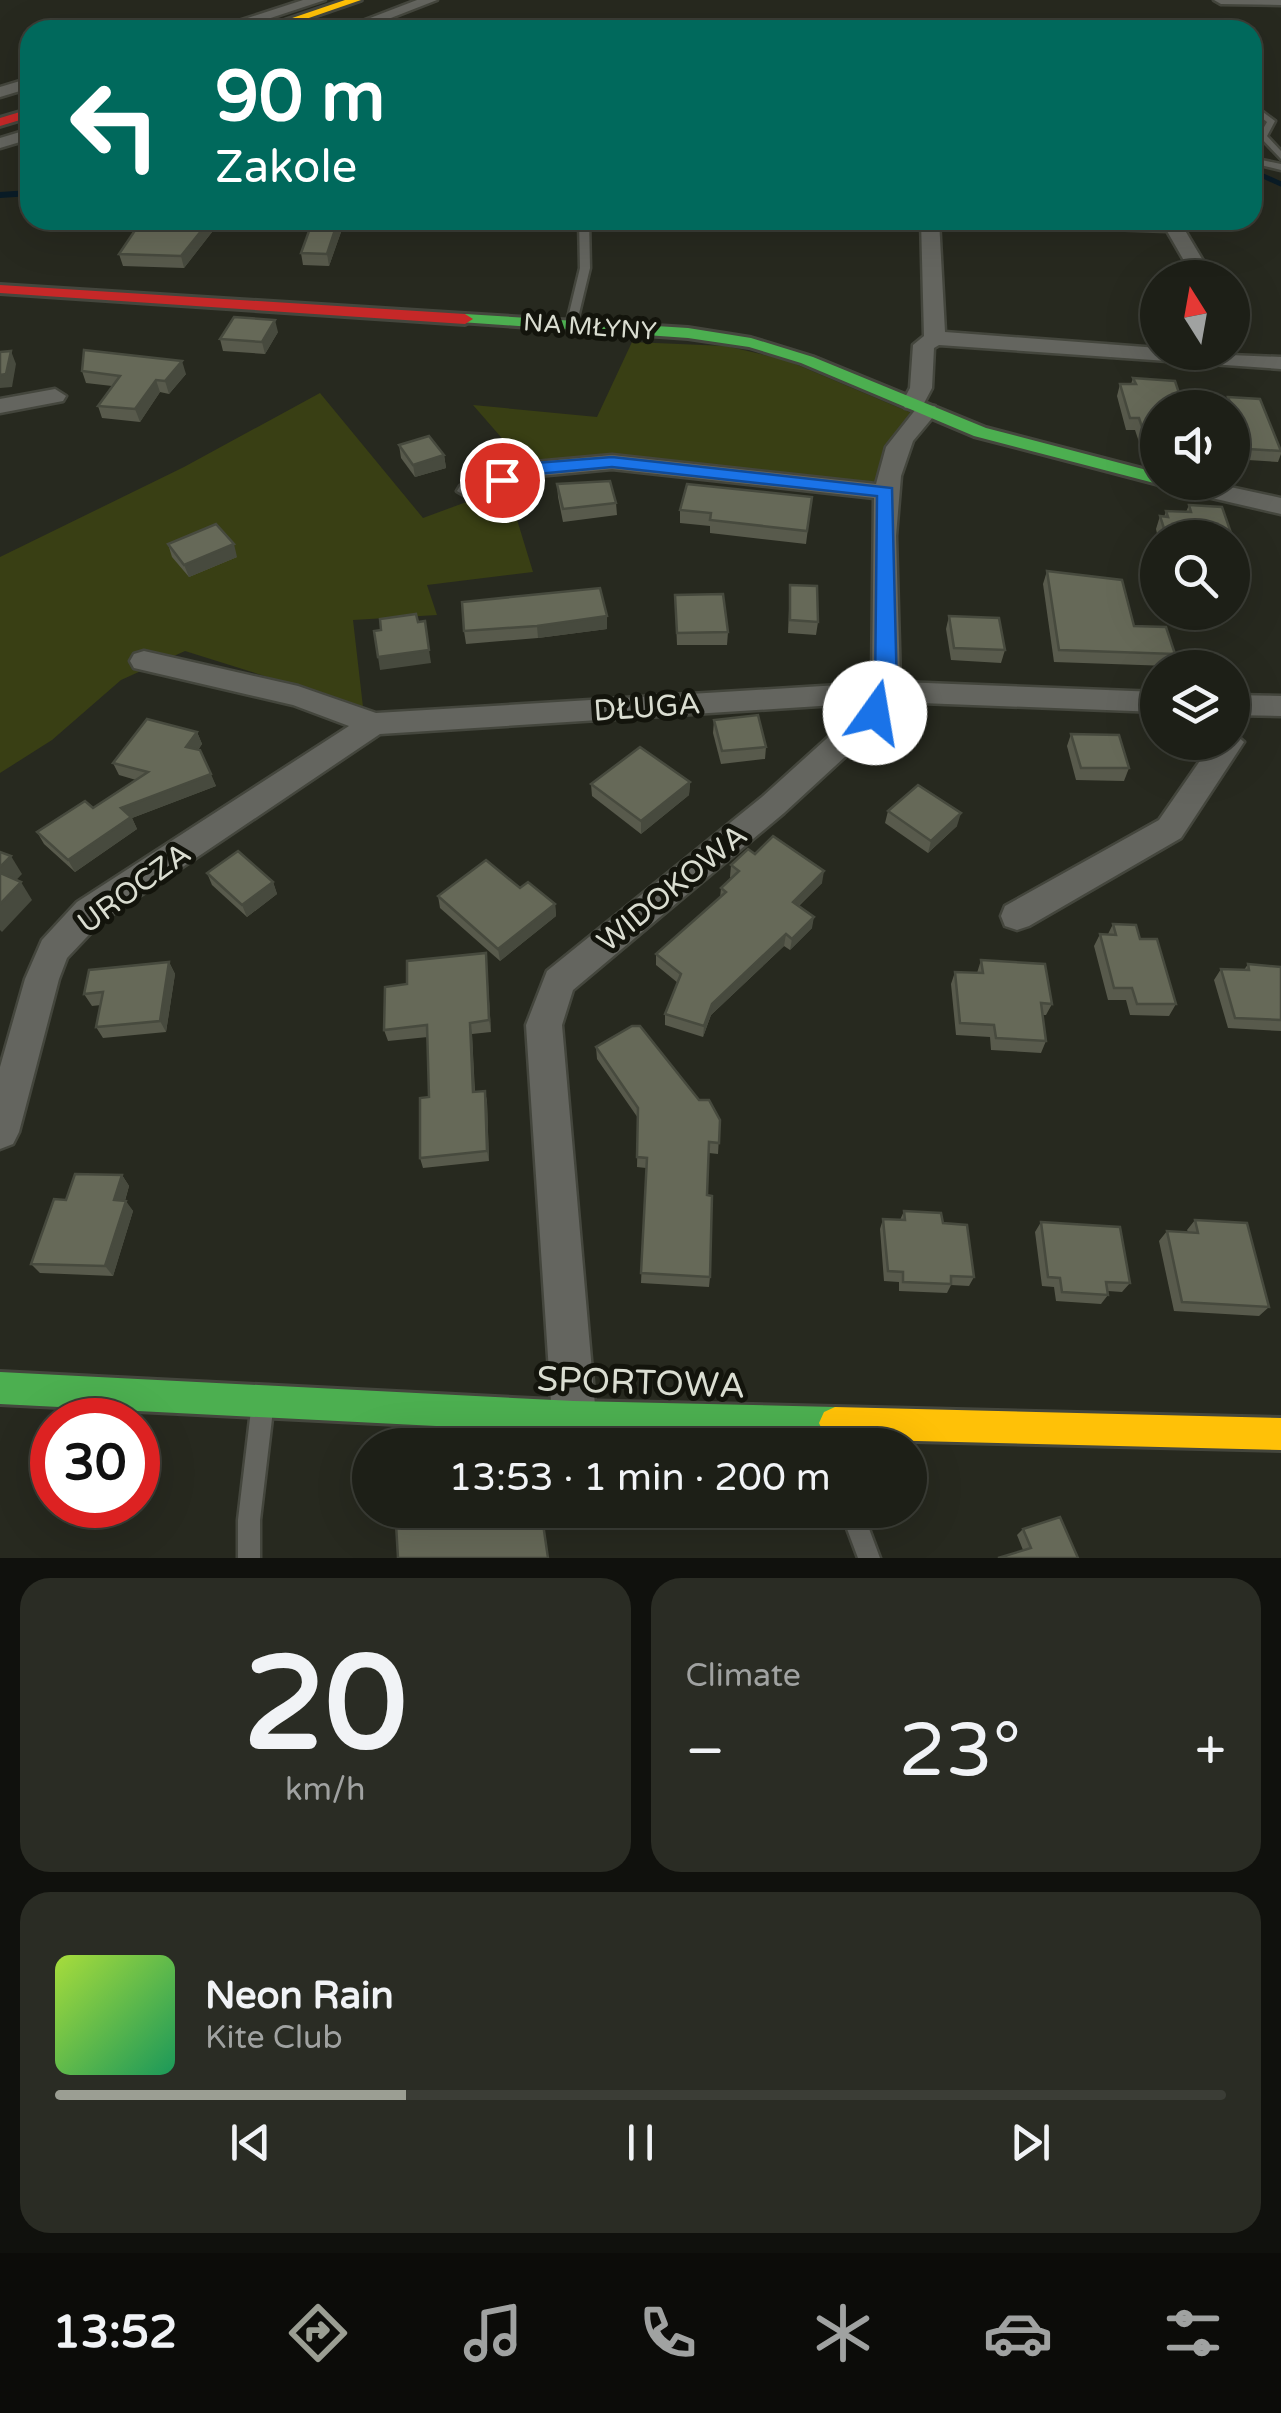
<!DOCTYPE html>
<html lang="en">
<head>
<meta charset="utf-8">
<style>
	:root { --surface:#1d1f17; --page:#2a2c24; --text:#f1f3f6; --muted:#a0a2a1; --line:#3b3d36; --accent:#9b9e93 }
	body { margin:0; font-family:"Varela Round",sans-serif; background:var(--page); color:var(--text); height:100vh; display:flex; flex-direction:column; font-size:38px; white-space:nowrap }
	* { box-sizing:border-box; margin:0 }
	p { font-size:32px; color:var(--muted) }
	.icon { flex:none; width:55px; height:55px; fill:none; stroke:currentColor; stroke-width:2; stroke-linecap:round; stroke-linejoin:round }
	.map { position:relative; height:1558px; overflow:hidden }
	.side { display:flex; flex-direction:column; gap:20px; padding:20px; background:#10110d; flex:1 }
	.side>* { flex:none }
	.top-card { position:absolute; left:20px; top:20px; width:1242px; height:210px; border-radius:30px; box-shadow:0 10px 40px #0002,0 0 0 2px var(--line); background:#00695c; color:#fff; overflow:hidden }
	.needle { width:65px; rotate:349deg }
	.buttons { position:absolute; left:1140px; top:260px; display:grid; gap:20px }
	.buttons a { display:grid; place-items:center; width:110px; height:110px; border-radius:50%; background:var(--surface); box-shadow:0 10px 40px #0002,0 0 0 2px var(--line); font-size:50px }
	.speed { position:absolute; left:30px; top:1398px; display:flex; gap:20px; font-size:50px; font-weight:700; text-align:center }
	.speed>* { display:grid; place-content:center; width:130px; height:130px; border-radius:50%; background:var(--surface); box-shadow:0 10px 40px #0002,0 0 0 2px var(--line); line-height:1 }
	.speed .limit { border:15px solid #d22; background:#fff; color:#111 }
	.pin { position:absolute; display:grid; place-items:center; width:85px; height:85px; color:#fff; margin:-42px; border:5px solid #fff; border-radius:50%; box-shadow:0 2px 10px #0007 }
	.me { position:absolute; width:110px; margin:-55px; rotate:13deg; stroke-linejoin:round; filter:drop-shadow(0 0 8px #0008) }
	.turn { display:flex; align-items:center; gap:35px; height:210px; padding:0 30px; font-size:45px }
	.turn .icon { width:130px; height:130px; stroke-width:2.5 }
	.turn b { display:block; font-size:70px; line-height:85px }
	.big { font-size:75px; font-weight:600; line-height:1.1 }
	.side .tile { flex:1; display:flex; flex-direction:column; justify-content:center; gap:15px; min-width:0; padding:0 35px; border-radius:30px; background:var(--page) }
	.side .dial { align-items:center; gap:0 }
	.dial b { font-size:130px; line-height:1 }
	.song { display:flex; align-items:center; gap:30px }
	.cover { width:120px; height:120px; border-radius:15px; background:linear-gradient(135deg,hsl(80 70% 55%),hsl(150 70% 35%)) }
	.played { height:10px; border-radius:5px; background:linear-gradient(90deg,var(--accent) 30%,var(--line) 30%) }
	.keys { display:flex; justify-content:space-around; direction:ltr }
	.heat { display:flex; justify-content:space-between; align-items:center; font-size:55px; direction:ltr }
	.side .tiles { flex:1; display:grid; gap:20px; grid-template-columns:1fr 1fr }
	.tile:last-child { grid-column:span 2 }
	.trip { position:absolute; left:352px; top:1428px; width:575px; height:100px; border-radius:50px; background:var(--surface); box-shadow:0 10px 40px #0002,0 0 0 2px var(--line); font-weight:600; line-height:100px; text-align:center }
	.tabs { display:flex; height:160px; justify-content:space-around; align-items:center; background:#0c0c09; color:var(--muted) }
	.tabs .icon { width:70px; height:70px }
	.tabs .on { color:var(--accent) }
	.tabs b { font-size:45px; color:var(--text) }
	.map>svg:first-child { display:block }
	.green { fill:#393f14 }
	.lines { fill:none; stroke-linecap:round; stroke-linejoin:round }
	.stream-far1 { stroke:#0a1c27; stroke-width:5 }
	.stream { stroke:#0a1c27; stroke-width:6 }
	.lane-casing { stroke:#44463d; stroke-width:5 }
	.street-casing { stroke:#44463d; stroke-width:5 }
	.fast-casing { stroke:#44463d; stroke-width:6 }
	.slow-casing { stroke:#44463d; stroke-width:6 }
	.jam-casing { stroke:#44463d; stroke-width:6 }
	.lane { fill:#64655f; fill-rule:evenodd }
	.street { fill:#64655f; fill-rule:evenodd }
	.fast { fill:#4caf50; fill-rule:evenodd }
	.slow { fill:#ffc107; fill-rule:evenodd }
	.jam { fill:#c62828; fill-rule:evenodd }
	.wall { fill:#585a4c }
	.shaded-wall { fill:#474a3e }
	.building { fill:#666958; stroke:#474a3e; stroke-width:2.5 }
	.route { fill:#1a73e8; stroke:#114b97; stroke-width:2.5 }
	.labels { text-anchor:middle; stroke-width:10; stroke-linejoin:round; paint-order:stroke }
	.far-street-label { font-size:25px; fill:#daddd1; stroke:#13140c }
	.street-label { font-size:30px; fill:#daddd1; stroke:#13140c }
	.near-street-label { font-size:35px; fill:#daddd1; stroke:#13140c }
</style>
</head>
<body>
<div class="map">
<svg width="1281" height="1558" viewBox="0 0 1281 1558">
	<rect width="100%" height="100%" fill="#27291f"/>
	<g class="green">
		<path d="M632,342L726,346L786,360L914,414L883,478L861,486L596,457L521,460L473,405L597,417Z"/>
		<path d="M320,393L423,518L507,487L533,572L427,585L437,615L353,620L363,707L185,651L121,680L52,740L0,773V557L184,467Z"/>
	</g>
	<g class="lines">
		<path class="stream-far1" d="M1252,171L1281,184"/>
		<path class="stream" d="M0,195L30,193"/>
		<defs>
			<g id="lane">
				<path d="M1252,104L1275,121L1267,136L1281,151V159L1259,136L1267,122L1252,110Z"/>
				<path d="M1252,158L1281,164V170L1252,163Z"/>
				<path d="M579,220H589L590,268L576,326L571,329L566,326L580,268Z"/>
				<path d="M262,1399L270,1402L273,1410L260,1520V1558H238V1520L251,1410L254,1402Z"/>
				<path d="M840,1510H862L880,1558H858Z"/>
			</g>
			<g id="street">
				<path d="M303,0H325L234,30H211Z"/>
				<path d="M417,0H437L360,30H339Z"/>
				<path d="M1214,0H1281V5L1221,4Z"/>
				<path d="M30,78V88L0,97V87Z"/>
				<path d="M30,129V139L0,148V138Z"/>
				<path d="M921,220H939L945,332L1158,348V352L1281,357V369L939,345L934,348L932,388L923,405L935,406L938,411L913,441L901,476L896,536L900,682L1158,692V712L895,702L885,720L784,813L573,990L562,1025L596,1417L589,1432L574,1439L559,1432L552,1417L526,1025L547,971L762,797L866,703L380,734L101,922L67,958L59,979L19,1132L13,1144L0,1149V1067L25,979L42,940L77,902L349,726L293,705L134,668L130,661L134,654L144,651L298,686L376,713L872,683L874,498L612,469L538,476L469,498L457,491L460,486L535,462L612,455L876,484L886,447L916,409L905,408L902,403L910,388L913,345L924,336Z"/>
				<path d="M1015,220L1180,222L1211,274L1194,278L1167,231L1024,226Z"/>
				<path d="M55,389L66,396L63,401L0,413V399Z"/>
				<path d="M1160,482H1207L1281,498V514L1164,487Z"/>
				<path d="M1232,695L1281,696V716L1232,715Z"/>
				<path d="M1232,732L1244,742L1181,838L1029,926L1017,930L1005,926L1001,916L1005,906L1159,820L1213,742H1232Z"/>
			</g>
			<g id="fast">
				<path d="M465,314L688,328L751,338L813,357L986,428L1158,473V482H1165L1158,484L974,436L801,363L749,347L688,338L460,322L457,319Z"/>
				<path d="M0,1372L574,1401L835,1407L846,1412L851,1423L846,1434L835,1439L574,1433L0,1404Z"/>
			</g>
			<g id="slow">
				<path d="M345,0H361L274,30H257Z"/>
				<path d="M835,1407L1281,1418V1450L835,1439L824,1434L819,1423L824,1412Z"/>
			</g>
			<g id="jam">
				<path d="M30,109V117L0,126V118Z"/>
				<path d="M0,285L465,314L473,319L465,324L0,293Z"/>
			</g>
		</defs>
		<use href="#lane" class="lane-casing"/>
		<use href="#street" class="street-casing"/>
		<use href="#fast" class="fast-casing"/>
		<use href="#slow" class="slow-casing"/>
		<use href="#jam" class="jam-casing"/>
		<use href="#lane" class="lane"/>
		<use href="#street" class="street"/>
		<use href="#fast" class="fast"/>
		<use href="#slow" class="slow"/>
		<use href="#jam" class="jam"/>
	</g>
	<g class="wall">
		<path d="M142,220H218L219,223L184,268L123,266L119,254Z"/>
		<path d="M338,221L341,232L329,266L303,265L301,253Z"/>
		<path d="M278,332L265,354L223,351L220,339Z"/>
		<path d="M82,371L186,374L169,394L160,392L140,422L102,418L98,406L112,386L86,383Z"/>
		<path d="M1133,378L1158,408V443L1139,442L1135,430H1126L1117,396L1120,384H1131Z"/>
		<path d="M1228,397L1281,449V454L1278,462L1232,459V408L1224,407Z"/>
		<path d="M399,445L444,455L446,468L415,477L401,458Z"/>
		<path d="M557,484L616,503L617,515L563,522L558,497Z"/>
		<path d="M812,497L806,544L710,533V526L680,523V510Z"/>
		<path d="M1189,505L1222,507L1238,553L1233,566L1232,538H1158L1156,529L1160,516L1164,517L1166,511L1186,512Z"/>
		<path d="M168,544L237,557L189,577L172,557Z"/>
		<path d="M1047,571L1175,654L1169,666L1054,662L1043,584Z"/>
		<path d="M790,585L818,622L816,635L788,633Z"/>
		<path d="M675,595L728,632L727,645H677Z"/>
		<path d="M607,616V629L538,638L466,644L464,631Z"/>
		<path d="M949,616L1005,650L1001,663L951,660L946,629Z"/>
		<path d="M714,720L766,747L765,759L721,764L713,733Z"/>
		<path d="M197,732L202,744L198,750L216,786L132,818L137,829L75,872L44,844L37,832L93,808L136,780L119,775L113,763Z"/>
		<path d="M1071,734L1129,768L1124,781L1076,780L1067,746Z"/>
		<path d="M690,782L689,795L641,834L592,796L591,784Z"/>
		<path d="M888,811L957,826L928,853L885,823Z"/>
		<path d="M755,854L822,883L799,906L812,928L790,950L784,946L711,1015L703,1037L665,1025V1014L678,983L656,965V954L720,898L721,888L731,878L730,877L731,865Z"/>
		<path d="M207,873L273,882L277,894L247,917L212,885Z"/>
		<path d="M520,888L555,904L556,916L500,961L440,908L438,896Z"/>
		<path d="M1113,924L1140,939L1176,1004L1169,1016L1130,1015L1126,1000H1108L1094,946L1100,934H1108Z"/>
		<path d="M486,953L491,1032L472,1034L475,1092L485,1091L487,1102L489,1161L423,1168L420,1158L429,1097L428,1037L388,1041L384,1030L407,984Z"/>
		<path d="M981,960L1052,1004L1046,1015H1042L1046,1041L1041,1053L991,1050L990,1037L956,1035L951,984L955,972L977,973Z"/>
		<path d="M169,962L175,974L166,1032L103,1038L96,1027L101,1005L92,1006L84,994Z"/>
		<path d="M1248,964L1281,967V1031L1228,1028L1214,980L1221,969L1244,970Z"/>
		<path d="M596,1047L699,1100L720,1120L718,1154L709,1153L707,1195L710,1277L709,1287L641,1283L646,1168L637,1167L638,1118L597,1059Z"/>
		<path d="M122,1175L129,1186L125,1201L133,1211L113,1276L40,1273L31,1264L66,1200Z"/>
		<path d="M904,1211L943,1223L974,1277L969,1286L951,1285L947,1293L899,1291V1282L884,1281L880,1229L883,1219L900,1220Z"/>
		<path d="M1195,1220L1269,1307L1259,1316L1174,1311L1159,1241L1167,1231L1188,1232L1187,1230Z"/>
		<path d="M1041,1222L1130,1283L1122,1292L1108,1291V1295L1101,1304L1056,1301L1054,1287L1042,1286L1035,1232Z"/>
		<path d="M1023,1529L1078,1558L1023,1550L1017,1535Z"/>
	</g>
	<g class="shaded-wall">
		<path d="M210,220H218L219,223L184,268L181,256Z"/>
		<path d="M338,221L341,232L329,266L327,254Z"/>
		<path d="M275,320L278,332L265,354L262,342Z"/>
		<path d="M11,351L16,364L12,387L0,388V375Z"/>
		<path d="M182,361L186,374L169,394L165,381Z"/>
		<path d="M156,380L160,392L140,422L135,409Z"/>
		<path d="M444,455L446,468L415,477L413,465Z"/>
		<path d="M234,544L237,557L189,577L184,565Z"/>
		<path d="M607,616V629L538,638L537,626Z"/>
		<path d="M429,650L431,663L380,670L378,657Z"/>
		<path d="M197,732L202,744L191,759L186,747Z"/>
		<path d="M211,774L216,786L132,818L137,829L75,872L68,860L121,808Z"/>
		<path d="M690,782L689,795L641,834V821Z"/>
		<path d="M961,813L957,826L928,853L931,841Z"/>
		<path d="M11,856L22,874L8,889L0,877V867Z"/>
		<path d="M824,871L822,883L791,913L793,902Z"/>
		<path d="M21,882L32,900L2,932L0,930V904Z"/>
		<path d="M273,882L277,894L247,917L242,905Z"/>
		<path d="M555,904L556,916L500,961L498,949Z"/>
		<path d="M814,917L812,928L790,950L792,939Z"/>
		<path d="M786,934L784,946L711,1015L703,1037L704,1026L712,1004Z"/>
		<path d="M486,953L487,965L491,1032L489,1020Z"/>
		<path d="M169,962L175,974L166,1032L160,1021Z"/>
		<path d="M470,1023L472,1034L475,1103L473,1092Z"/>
		<path d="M485,1091L487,1102L489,1161L487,1151Z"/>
		<path d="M122,1175L129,1186L122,1210L114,1200Z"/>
		<path d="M126,1201L133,1211L113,1276L105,1266Z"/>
	</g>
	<g class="building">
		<path d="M142,220H210L181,256L119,254Z"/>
		<path d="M313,220L338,221L327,254L301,253Z"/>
		<path d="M234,317L275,320L262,342L220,339Z"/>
		<path d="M84,350L182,361L165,381L156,380L135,409L98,406L120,376L82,371Z"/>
		<path d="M11,351L6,374L0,375V352Z"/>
		<path d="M1133,378L1175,381L1184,408H1158V431L1143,430L1139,418H1130L1120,384H1136Z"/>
		<path d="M1228,397L1260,399L1281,451L1232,448V424H1238Z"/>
		<path d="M429,436L444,455L413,465L399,445Z"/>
		<path d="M610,481L616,503L563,509L557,484Z"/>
		<path d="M687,484L812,497L807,531L710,520L711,513L680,510Z"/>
		<path d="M1189,505L1222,507L1238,553H1232V538H1167L1160,516L1168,517L1166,511L1191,512Z"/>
		<path d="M216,524L234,544L184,565L168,544Z"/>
		<path d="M1047,571L1122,580L1134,626L1166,627L1175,654L1059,650Z"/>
		<path d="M790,585L817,586L818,622L790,620Z"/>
		<path d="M600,588L607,616L537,626L464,631L462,602Z"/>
		<path d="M723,594L728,632L677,633L675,595Z"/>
		<path d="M416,614L418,622L425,621L429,650L378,657L374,631L381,630L380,619Z"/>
		<path d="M949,616L999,618L1005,650L954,648Z"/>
		<path d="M758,715L766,747L722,751L714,720Z"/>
		<path d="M147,719L197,732L186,747L200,750L211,774L121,808L131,817L68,860L37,832L85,801L93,808L148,772L113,763Z"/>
		<path d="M1071,734L1119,735L1129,768H1081Z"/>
		<path d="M640,747L690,782L641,821L591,784Z"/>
		<path d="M918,785L961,813L931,841L888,811Z"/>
		<path d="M773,836L824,871L793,902L814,917L792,939L786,934L712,1004L704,1026L665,1014L681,974L656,954L726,892L721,888L739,871L731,865L748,849L755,854Z"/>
		<path d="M238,851L273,882L242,905L207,873Z"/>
		<path d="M0,852L11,856L0,867Z"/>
		<path d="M486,860L520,888L528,882L555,904L498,949L438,896Z"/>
		<path d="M0,873L21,882L0,904Z"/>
		<path d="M1113,924L1136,925L1140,939H1157L1176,1004H1137L1132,988H1114L1100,934L1116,935Z"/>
		<path d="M486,953L489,1020L470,1023L473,1092L485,1091L487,1151L420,1158V1098L429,1097L427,1025L384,1030L385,987L407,984V961Z"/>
		<path d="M981,960L1045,964L1052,1004L1041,1003L1046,1041L996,1038L994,1025L960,1023L955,972L983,973Z"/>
		<path d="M169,962L160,1021L96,1027L103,992L84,994L89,970Z"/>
		<path d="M1248,964L1281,967V1020L1235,1018L1221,969L1249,970Z"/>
		<path d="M632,1026H640L699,1100H709L720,1120L719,1143L709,1142L707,1195L712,1196L710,1277L641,1273L647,1158L637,1157L638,1108L596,1047Z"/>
		<path d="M75,1174L122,1175L114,1200L126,1201L105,1266L31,1264L54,1199L66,1200Z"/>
		<path d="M904,1211L941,1213L943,1223L967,1225L974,1277L951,1276V1284L903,1282V1272L888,1271L883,1219L905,1220Z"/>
		<path d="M1195,1220L1247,1223L1269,1307L1182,1302L1167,1231L1198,1233Z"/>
		<path d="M1041,1222L1120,1227L1130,1283L1106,1282L1108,1295L1062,1292L1060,1278L1048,1277Z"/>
		<path d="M420,1510H485V1512L495,1510H541L548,1558H398L396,1524L421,1519Z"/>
		<path d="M1060,1517L1078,1558H998L1031,1548L1023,1529Z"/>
	</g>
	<path class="route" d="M612,457L892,488L897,692L882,718L875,721L864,713L875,692L877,496L612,467L537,474L502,485L493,480L535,463Z"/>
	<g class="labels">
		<g class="far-street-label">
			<text transform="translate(590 326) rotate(4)" y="9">NA MŁYNY</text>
		</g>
		<g class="street-label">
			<text transform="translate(647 707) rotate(-4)" y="10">DŁUGA</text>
			<text transform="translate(134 888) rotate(-36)" y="10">UROCZA</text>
			<text transform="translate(672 888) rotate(-39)" y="10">WIDOKOWA</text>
		</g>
		<g class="near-street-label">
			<text transform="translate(641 1382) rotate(2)" y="12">SPORTOWA</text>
		</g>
	</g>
</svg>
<div class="buttons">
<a><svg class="needle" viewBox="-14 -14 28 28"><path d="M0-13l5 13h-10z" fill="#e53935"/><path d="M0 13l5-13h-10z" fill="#a0a2a1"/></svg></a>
<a><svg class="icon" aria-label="sound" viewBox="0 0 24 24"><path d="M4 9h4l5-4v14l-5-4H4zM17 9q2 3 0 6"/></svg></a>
<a><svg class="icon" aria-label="search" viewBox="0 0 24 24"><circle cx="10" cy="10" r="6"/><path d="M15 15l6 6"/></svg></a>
<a><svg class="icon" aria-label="layers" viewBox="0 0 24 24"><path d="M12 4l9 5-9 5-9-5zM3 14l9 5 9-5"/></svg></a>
</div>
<div class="speed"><div class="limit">30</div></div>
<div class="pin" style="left:502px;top:480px;background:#d93025"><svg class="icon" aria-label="arrive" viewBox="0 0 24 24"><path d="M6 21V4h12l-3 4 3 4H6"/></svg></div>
<svg class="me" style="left:875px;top:713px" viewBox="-20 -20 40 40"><circle r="19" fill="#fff"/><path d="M0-13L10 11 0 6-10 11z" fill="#1a73e8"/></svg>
<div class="trip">13:53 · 1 min · 200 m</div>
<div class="top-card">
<div class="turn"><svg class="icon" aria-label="left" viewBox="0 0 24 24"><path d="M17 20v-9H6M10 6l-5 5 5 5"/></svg><div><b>90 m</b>Zakole</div></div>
</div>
</div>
<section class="side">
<div class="tiles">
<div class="tile dial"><b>20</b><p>km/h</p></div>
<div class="tile"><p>Climate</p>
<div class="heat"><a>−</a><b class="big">23°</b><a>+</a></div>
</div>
<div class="tile">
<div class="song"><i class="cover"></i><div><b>Neon Rain</b><p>Kite Club</p></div></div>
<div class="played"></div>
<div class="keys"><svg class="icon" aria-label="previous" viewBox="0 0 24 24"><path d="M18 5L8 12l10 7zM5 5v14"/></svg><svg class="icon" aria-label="pause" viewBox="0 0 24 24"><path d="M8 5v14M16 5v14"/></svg><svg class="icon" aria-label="next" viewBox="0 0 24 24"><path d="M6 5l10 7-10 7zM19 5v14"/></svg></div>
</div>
</div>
</section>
<nav class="tabs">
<b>13:52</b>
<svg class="icon on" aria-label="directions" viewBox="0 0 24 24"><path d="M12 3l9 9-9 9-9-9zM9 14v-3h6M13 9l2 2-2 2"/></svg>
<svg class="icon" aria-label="music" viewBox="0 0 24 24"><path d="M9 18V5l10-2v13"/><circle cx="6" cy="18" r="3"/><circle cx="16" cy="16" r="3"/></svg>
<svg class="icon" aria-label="phone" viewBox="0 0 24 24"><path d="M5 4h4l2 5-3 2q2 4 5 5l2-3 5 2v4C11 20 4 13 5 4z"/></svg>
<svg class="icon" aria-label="climate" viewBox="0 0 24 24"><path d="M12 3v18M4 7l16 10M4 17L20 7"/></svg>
<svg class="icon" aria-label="car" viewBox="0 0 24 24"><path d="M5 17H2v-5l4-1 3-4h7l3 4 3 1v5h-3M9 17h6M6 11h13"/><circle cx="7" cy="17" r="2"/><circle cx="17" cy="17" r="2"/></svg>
<svg class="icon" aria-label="filters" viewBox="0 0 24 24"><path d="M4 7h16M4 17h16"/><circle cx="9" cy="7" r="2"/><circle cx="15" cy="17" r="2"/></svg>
</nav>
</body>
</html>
